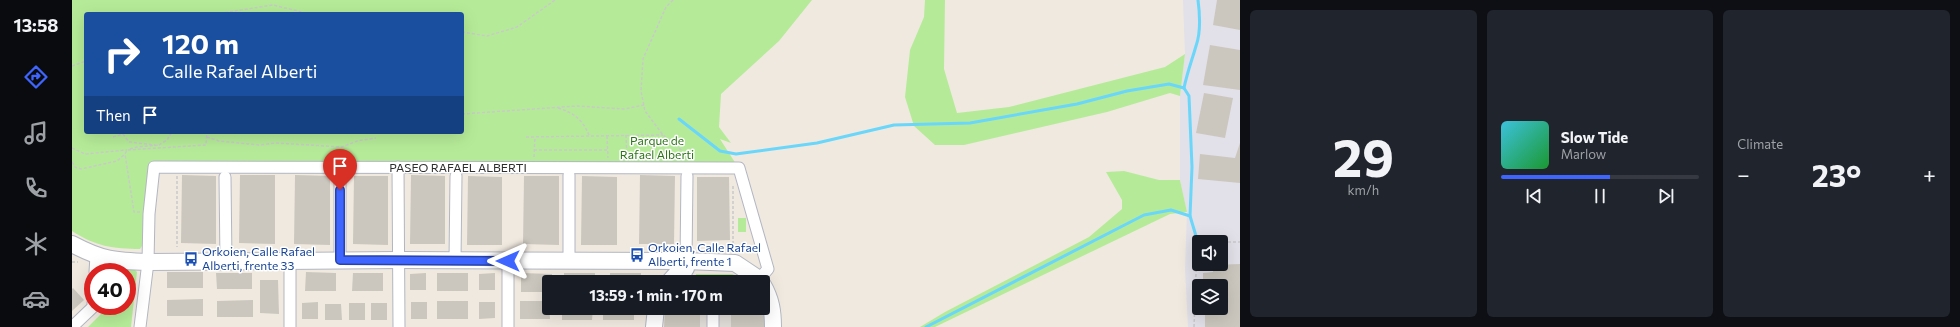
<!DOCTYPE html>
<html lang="en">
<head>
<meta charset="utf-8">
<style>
	:root { --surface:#171b24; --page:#20242c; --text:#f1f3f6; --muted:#9ea1a6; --line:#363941; --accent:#3e65ff }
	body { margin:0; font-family:Commissioner,sans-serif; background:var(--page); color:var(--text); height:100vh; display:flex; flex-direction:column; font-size:15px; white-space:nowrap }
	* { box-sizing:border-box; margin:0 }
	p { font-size:13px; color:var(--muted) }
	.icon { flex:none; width:22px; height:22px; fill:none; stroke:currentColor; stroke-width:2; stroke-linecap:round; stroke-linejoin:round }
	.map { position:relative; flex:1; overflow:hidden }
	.panel { display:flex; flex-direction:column; gap:10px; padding:10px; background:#0d0f14; width:720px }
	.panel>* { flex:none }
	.banner { position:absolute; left:12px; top:12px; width:380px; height:122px; border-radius:4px; box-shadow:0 4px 16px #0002; background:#1a4fa0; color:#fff; overflow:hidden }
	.fabs { position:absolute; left:1120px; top:235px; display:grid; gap:8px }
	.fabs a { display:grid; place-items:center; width:36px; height:36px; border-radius:4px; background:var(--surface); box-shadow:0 4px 16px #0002; font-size:20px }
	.speed { position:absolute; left:12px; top:263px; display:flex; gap:8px; font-size:20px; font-weight:700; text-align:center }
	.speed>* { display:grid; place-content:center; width:52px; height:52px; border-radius:50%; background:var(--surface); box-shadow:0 4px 16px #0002; line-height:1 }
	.speed .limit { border:6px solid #d22; background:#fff; color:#111 }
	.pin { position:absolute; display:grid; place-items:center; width:34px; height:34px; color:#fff; margin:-41px -17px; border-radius:50% 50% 50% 0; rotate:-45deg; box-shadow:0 0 4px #0007 }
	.pin .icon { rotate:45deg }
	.me { position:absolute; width:44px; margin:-22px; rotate:270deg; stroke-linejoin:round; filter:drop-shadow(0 0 3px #0008) }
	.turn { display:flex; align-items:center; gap:14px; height:84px; padding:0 12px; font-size:18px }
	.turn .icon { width:52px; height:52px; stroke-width:2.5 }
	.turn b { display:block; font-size:28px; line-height:34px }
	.then { display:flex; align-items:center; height:38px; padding:0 12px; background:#0003; gap:8px; font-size:15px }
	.big { font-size:30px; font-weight:700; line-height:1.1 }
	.panel .card { flex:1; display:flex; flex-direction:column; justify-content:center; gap:6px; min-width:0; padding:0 14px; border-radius:6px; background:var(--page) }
	.panel .dial { align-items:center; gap:0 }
	.dial b { font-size:52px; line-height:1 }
	.song { display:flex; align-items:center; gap:12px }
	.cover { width:48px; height:48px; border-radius:6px; background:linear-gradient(135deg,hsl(190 70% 55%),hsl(130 70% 35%)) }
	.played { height:4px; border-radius:2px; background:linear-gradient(90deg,var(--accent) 55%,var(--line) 55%) }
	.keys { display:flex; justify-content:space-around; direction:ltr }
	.heat { display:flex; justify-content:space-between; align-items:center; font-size:22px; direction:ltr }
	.panel .tiles { flex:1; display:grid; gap:10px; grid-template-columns:repeat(3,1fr) }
	.trip { position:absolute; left:470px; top:275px; width:228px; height:40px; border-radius:4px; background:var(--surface); box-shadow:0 4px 16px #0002; font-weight:700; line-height:40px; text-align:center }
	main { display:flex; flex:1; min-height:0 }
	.dock { display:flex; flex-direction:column; width:72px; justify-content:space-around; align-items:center; background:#090b0e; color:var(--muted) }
	.dock .icon { width:28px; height:28px }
	.dock .selected { color:var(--accent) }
	.dock b { font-size:18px; color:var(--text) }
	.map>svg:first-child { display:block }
	.industrial { fill:#e2e0e8; fill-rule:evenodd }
	.green { fill:#b5eb98; fill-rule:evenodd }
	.plaza { fill:#e0dcd7 }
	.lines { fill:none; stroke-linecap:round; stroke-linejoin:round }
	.stream { stroke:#6ad6fa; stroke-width:3 }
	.building { fill:#cbc7be }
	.street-casing { stroke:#b3b6c2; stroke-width:13 }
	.secondary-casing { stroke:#b3b6c2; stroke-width:18 }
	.path { stroke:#c9c9c9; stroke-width:1.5; stroke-dasharray:3 2; stroke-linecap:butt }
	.street { stroke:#fff; stroke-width:11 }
	.secondary { stroke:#fff; stroke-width:16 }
	.route-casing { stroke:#2842a6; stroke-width:10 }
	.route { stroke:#3e65ff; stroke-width:7 }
	.labels { text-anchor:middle; stroke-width:3; stroke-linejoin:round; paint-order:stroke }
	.park-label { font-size:12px; fill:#2a7514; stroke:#fff }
	.street-label { font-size:12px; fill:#2e2e2e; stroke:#fff }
	.transit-label { font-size:12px; fill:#164399; stroke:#fff; text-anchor:start }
</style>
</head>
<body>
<main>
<nav class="dock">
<b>13:58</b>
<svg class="icon selected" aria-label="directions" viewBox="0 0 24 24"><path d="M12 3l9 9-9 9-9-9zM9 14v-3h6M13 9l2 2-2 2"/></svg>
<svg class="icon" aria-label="music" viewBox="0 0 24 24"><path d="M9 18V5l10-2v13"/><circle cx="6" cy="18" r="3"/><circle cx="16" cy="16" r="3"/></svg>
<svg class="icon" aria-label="phone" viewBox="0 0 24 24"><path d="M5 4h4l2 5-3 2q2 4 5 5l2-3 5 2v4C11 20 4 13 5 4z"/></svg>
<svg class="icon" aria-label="climate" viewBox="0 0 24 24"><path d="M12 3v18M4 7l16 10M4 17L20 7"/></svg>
<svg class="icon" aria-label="car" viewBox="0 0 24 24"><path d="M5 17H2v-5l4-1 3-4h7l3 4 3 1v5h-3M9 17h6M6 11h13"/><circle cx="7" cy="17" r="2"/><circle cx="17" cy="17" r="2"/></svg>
</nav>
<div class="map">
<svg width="1168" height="327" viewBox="0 0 1168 327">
	<rect width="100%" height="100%" fill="#f0e9e0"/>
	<path class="industrial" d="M1111,0H1168V327H1116L1113,269L1115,212L1108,180V96L1113,54ZM1127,242H1149V264H1127ZM1127,286H1149V308H1127Z"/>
	<g class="green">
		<path d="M0,0H740L707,41L649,94L647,127L659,143L648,139L664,164L80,163L70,246L68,249C41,249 23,246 0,231ZM14,14H390V132H14Z"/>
		<path d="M853,0H873L872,69L885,113L937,107L1093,67L1113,54L1108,96L1098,93L1035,112L892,145H863L842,126L833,97L838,50L852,17Z"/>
		<path d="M1052,171L1087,180H1108L1115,212L1098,214L863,327H848L873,312L1017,237L1050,209V200L1034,172Z"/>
		<rect x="666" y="218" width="8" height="14"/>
		<path d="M62,269L65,272L59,327H16L31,312L32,306H55V272H37L38,270Z"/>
		<path d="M624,274H661L660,282H624Z"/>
	</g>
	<g class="plaza">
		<path d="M661,274L674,279L677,282H660Z"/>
		<rect x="628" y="308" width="31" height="19"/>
	</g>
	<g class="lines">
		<g class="stream">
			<path d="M607,119L648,151L664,154L745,143L822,125L898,123L1005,104L1055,91L1097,84L1112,88"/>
			<path d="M1124,236L1118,216L1120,167L1117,96L1112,88C1115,73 1120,60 1124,46C1129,32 1128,15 1126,0"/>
			<path d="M854,327L1072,215L1099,210L1118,216"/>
		</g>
	</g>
	<g class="building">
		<path d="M1145,0H1168V30L1141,25Z"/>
		<path d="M1138,45L1168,50V90L1131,85Z"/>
		<path d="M1132,93L1161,98L1153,138L1124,133Z"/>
		<path d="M1168,143V183L1126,179L1128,154L1163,158Z"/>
		<path d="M110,175L144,176V244L109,243Z"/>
		<path d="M168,175H203V244L167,243Z"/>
		<path d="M223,175L258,176V245L222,244Z"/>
		<path d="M339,175L373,176V244H338Z"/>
		<path d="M568,175L603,176L602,244H567Z"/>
		<path d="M282,176H316V245L281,244Z"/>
		<path d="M396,176L430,177V245H395Z"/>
		<path d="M452,176H487V245L451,244Z"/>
		<path d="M510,176L545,177V245H509Z"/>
		<path d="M625,177H657L658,240L625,241Z"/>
		<path d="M1168,264V327H1133V308H1149V286H1131V273L1141,272V265Z"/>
		<rect x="95" y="272" width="36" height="16"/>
		<path d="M234,272L264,273V291H233Z"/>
		<path d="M144,273H180V289H145Z"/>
		<path d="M281,273H311V291H280Z"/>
		<path d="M354,273V290H338V274Z"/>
		<rect x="365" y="273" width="31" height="18"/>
		<path d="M423,273V290H407V274Z"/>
		<path d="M449,273L480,274V282H477V292H449Z"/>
		<rect x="492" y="273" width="31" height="9"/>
		<rect x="538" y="273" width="31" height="9"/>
		<path d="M188,280H206L207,314L188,313Z"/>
		<path d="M1,288L12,300L0,311V289Z"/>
		<path d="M131,299V316H95V300Z"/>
		<path d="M181,300V317H145V301Z"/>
		<rect x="365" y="301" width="31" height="18"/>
		<path d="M448,301H477L478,319H448Z"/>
		<path d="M246,302V319H230V303Z"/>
		<rect x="339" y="302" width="16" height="17"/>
		<path d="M407,302H423V318L407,319Z"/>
		<rect x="277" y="303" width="16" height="17"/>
		<rect x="299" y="303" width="16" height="17"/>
		<path d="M253,304H269L270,320H253Z"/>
		<path d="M490,308H521L520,320H490Z"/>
		<rect x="531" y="308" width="31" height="12"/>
		<path d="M593,308H628V327H592Z"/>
		<rect x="659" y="308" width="33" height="19"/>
	</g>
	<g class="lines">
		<defs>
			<g id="street">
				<path d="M326,167L327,327"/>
				<path d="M268,176V260"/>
				<path d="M153,177L154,262"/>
				<path d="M383,260L384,176"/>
				<path d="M497,261V175"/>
				<path d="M614,261L615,176"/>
				<path d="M23,272L24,256"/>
				<path d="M614,282V268"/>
				<path d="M0,327L21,307V303"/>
				<path d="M68,327L76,262L77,214L82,167L667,168L696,269L687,279"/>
				<path d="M218,327V261"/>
				<path d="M436,327V261"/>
				<path d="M641,327V308"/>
			</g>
			<g id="secondary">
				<path d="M0,244C30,260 43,261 76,262L327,260L614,261L663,263L687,279L689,282"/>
				<path d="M597,282L606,272L614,268V261"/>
				<path d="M691,285C699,299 701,311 701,327"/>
				<path d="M582,327L584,308"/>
			</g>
		</defs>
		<use href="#street" class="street-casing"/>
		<use href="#secondary" class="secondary-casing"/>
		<g class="path">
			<path d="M601,0L594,7L571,59L569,91L573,111L591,135L618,157"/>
			<path d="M143,14L201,5L238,14"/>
			<path d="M390,32L415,36L445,27L483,0"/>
			<path d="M0,66L14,61"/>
			<path d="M486,108C502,113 510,119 517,135"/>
			<path d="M390,114L505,106L552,109L572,105"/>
			<path d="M51,134L57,142L83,145"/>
			<path d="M554,135L555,158"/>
			<path d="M535,136L536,158"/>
			<path d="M41,137L57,132"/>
			<path d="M135,137L147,141L188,145L204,143L270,147L285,141L304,138"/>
			<path d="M454,137L591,135"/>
			<path d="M87,145L95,140L100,132"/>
			<path d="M0,148L13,154L55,150"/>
			<path d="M58,149L65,147L87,145"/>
			<path d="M462,150H536"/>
			<path d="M462,157L463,137"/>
			<path d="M0,162L3,167L9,169L45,161L53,154"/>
			<path d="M105,176V247"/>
			<path d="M661,186V250"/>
			<path d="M68,212H62L53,154L55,150L134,145L135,132"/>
			<path d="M1131,242H1168"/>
			<path d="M0,262H6"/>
			<path d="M1122,327L1125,247L1127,246"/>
		</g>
		<use href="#street" class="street"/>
		<use href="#secondary" class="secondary"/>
	</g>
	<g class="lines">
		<defs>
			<path id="route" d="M268,190V260L436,261"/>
		</defs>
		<use href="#route" class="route-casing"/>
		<use href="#route" class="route"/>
	</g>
	<defs>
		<symbol id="bus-bare" viewBox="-9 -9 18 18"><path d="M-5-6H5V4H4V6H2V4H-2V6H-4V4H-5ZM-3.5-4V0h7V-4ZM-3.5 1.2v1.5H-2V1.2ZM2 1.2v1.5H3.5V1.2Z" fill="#1a4fb4" stroke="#fff" stroke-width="2.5" paint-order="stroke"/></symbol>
	</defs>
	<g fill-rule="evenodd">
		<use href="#bus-bare" x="555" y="245" width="20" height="20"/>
		<use href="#bus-bare" x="109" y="249" width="20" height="20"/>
	</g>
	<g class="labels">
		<g class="park-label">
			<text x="585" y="145">Parque de<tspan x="585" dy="14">Rafael Alberti</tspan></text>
		</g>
		<g class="street-label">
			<text x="386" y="172">PASEO RAFAEL ALBERTI</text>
		</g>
		<g class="transit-label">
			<text x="576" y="252">Orkoien, Calle Rafael<tspan x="576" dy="14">Alberti, frente 1</tspan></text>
			<text x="130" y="256">Orkoien, Calle Rafael<tspan x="130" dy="14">Alberti, frente 33</tspan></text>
		</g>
	</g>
</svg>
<div class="fabs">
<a><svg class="icon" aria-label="sound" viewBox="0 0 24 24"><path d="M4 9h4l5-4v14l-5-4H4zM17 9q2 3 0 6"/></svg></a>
<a><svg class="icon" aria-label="layers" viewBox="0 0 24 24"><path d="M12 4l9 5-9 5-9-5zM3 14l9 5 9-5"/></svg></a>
</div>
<div class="speed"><div class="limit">40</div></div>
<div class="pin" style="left:268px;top:190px;background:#d93025"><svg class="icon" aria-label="arrive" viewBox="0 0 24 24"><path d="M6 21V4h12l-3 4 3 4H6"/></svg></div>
<svg class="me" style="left:436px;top:261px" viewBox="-20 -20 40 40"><path d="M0-17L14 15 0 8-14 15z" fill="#3e65ff" stroke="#fff" stroke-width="4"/></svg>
<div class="trip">13:59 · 1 min · 170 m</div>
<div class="banner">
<div class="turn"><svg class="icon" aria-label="right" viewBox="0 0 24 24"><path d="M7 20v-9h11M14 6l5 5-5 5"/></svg><div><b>120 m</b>Calle Rafael Alberti</div></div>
<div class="then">Then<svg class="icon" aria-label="arrive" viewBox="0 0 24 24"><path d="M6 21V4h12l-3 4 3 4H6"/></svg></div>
</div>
</div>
<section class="panel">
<div class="tiles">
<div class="card dial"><b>29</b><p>km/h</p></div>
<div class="card">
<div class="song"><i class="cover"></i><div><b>Slow Tide</b><p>Marlow</p></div></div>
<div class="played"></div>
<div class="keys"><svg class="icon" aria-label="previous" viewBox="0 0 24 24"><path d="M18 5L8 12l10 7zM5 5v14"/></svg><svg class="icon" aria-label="pause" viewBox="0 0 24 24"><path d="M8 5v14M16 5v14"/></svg><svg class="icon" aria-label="next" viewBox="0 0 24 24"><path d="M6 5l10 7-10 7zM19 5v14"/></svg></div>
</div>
<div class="card"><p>Climate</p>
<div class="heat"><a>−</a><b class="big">23°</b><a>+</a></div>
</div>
</div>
</section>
</main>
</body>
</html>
